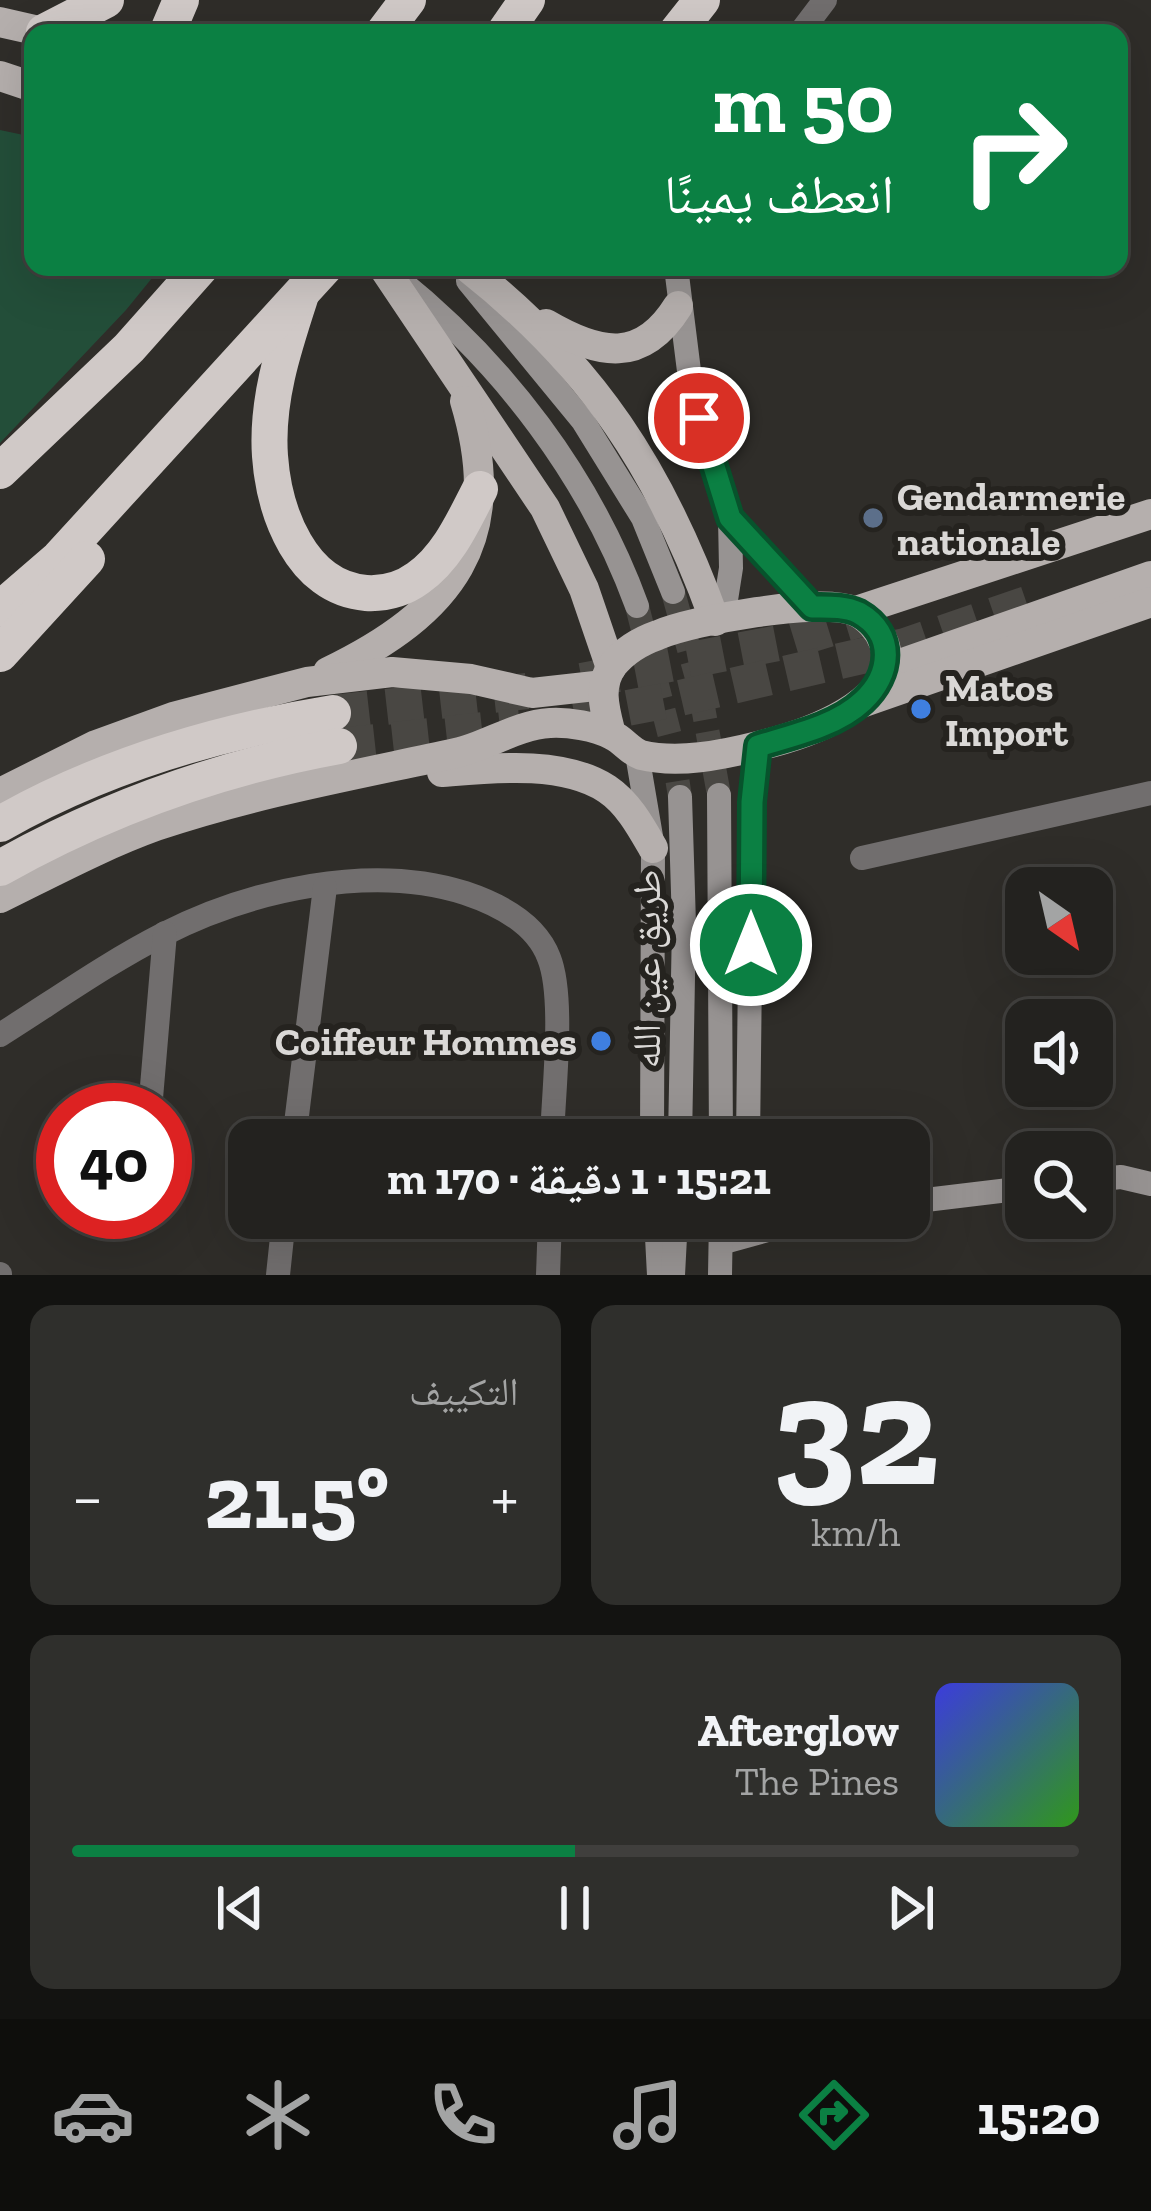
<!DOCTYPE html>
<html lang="ar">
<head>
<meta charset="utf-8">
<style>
	:root { --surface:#23221f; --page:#2f2f2c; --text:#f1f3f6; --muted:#a3a4a4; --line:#403f3d; --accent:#0b8043 }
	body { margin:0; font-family:"Zilla Slab","Noto Naskh Arabic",serif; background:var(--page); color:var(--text); direction:rtl; height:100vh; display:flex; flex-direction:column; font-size:45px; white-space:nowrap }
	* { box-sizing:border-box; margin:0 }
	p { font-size:39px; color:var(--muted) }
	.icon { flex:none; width:66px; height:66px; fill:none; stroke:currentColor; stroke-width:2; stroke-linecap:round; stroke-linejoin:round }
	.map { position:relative; height:1275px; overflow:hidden; direction:ltr }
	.side { display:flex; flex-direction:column; gap:30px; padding:30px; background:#131311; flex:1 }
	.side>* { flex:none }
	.guide { position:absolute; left:24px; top:24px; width:1104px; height:252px; border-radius:24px; box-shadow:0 12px 48px #0002,0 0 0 3px var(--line); direction:rtl; background:#0b8043; color:#fff; overflow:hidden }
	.needle { width:78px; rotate:146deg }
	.buttons { position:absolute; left:1005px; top:867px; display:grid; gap:24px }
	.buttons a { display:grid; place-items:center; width:108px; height:108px; border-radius:24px; background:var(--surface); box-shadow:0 12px 48px #0002,0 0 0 3px var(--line); font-size:60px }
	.speed { position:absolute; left:36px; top:1083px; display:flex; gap:24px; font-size:60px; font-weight:700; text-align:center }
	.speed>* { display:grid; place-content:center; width:156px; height:156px; border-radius:50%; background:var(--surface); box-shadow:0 12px 48px #0002,0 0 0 3px var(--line); line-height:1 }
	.speed .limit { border:18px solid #d22; background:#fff; color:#111 }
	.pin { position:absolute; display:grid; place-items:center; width:102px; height:102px; color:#fff; margin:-51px; border:6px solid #fff; border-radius:50%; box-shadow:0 3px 12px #0007 }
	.me { position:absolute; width:132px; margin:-66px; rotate:0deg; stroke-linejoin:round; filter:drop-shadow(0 0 9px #0008) }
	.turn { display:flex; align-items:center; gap:42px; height:252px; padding:0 36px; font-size:54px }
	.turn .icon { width:156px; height:156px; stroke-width:2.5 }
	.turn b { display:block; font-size:84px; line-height:102px }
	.big { font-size:90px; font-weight:800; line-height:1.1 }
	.side .tile { flex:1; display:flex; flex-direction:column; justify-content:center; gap:18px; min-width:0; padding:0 42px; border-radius:24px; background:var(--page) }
	.side .dial { align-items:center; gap:0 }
	.dial b { font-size:156px; line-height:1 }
	.song { display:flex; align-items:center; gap:36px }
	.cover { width:144px; height:144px; border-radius:18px; background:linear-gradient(135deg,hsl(240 70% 55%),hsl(110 70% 35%)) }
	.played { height:12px; border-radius:6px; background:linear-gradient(90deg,var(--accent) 50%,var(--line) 50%) }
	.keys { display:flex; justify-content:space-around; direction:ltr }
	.heat { display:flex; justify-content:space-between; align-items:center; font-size:66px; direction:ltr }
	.side .tiles { flex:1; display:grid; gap:30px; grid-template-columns:1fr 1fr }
	.tile:last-child { grid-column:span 2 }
	.trip { position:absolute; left:228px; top:1119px; width:702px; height:120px; border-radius:24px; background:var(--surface); box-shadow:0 12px 48px #0002,0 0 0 3px var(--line); font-weight:800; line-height:120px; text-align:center; direction:rtl }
	.tab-bar { display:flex; height:192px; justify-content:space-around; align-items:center; background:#0e0e0c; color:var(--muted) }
	.tab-bar .icon { width:84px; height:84px }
	.tab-bar .current { color:var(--accent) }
	.tab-bar b { font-size:54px; color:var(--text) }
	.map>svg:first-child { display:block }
	.green { fill:#234e39 }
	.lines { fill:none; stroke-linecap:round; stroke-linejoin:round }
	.secondary-tunnel { stroke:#494743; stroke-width:24; stroke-dasharray:24 12; stroke-linecap:butt }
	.highway-tunnel { stroke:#494743; stroke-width:36; stroke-dasharray:36 18; stroke-linecap:butt }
	.street { stroke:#716e6e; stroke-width:24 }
	.secondary { stroke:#979392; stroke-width:24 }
	.primary { stroke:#b5afad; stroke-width:30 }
	.highway { stroke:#d0c9c7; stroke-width:36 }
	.route-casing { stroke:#07532c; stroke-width:30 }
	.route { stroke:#0b8043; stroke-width:21 }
	.service-dot { fill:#5c6f8a; stroke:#25231f; stroke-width:4.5 }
	.shop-dot { fill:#3f7fe0; stroke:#25231f; stroke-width:4.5 }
	.labels { text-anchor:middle; stroke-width:12; stroke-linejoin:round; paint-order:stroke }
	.poi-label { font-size:39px; font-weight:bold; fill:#dad8d6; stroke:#25231f; text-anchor:start }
	.street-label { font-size:39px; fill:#dad8d6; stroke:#25231f }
</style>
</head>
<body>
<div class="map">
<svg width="1151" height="1275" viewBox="0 0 1151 1275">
	<rect width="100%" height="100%" fill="#2f2d29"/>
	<path class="green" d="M0,130L33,137V267H161L126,310L0,443Z"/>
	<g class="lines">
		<g class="secondary-tunnel">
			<path d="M673,592L699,685L719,795"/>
			<path d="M637,606L671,740L680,797"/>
		</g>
		<g class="highway-tunnel">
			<path d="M582,681L789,641L890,610"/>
			<path d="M333,713L527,691"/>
			<path d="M575,718L680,698L905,646L1027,604"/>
			<path d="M339,746L520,726"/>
		</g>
		<g class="street">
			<path d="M800,33L825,0"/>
			<path d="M862,858L1151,793"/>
			<path d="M0,1035C54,1001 107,963 164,934C250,890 371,863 465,893C498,904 536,923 549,958C565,998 553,1094 552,1140"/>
			<path d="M150,1110L165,933"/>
			<path d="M294,1140L325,887"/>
			<path d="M0,1274V1275"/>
			<path d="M278,1275L284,1218"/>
			<path d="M548,1275L550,1218"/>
		</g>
		<g class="secondary">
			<path d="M676,267L691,387L730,518L731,568L723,619"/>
			<path d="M397,278C503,363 590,477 637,606"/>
			<path d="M468,281L583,421L643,518L673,592"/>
			<path d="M730,518L812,607"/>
			<path d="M637,754L653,848L652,1140"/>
			<path d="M719,795L721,1140"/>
			<path d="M680,1140L684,924L680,797"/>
			<path d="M748,1140L752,802L758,746"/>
			<path d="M1092,1180L1121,1177L1151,1184"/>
			<path d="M909,1202L1026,1188"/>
			<path d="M656,1218L659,1275"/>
			<path d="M721,1243L810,1218"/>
			<path d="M673,1275L676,1218"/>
			<path d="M720,1275L721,1218"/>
		</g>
		<g class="primary">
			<path d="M0,22L48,33"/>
			<path d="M0,76L33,87"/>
			<path d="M383,267L545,508L584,589L611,668"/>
			<path d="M467,267C593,366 661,471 715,621"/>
			<path d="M546,324C599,355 642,364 678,306"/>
			<path d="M856,611L1151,514"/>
			<path d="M886,669L1151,576"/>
			<path d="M328,672C452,612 507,541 465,401"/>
			<path d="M861,703L1151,602"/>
			<path d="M442,772C492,768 563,760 607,789C628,803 641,827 653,848"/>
			<path d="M0,793L96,745L173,717L307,682L392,672L471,679L532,693L604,685"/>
			<path d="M0,898C51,873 103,845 156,826C254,793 355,775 456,753C488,746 516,725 550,723C568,722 595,726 612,735C623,740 630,751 641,755C678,764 722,755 758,746C801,736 905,703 884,643C879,630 867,616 854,611C820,597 693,620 658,635C641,641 625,650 613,665C597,686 605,711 611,734"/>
		</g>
		<g class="highway">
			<path d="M44,32L106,0"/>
			<path d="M167,33L181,0"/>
			<path d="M383,33L408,0"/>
			<path d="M504,33L527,0"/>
			<path d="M676,33L702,0"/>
			<path d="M301,295C284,347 266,400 270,456C274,512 301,588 366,593C384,594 403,589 418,578C448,557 464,520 480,489"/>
			<path d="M0,471L129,348L201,267"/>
			<path d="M0,609L59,558L325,267"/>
			<path d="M0,654L87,559"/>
			<path d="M0,824C104,765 216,732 333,713"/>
			<path d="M0,868C107,808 218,768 339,746"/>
		</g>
	</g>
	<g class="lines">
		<defs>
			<path id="route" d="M699,418L730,518L812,607C827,607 845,606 859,613C896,634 891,675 863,701C837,726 791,736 758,746L752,802L751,945"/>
		</defs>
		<use href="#route" class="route-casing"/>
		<use href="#route" class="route"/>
	</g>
	<circle class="service-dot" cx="873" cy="518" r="12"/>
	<g class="shop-dot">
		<circle cx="921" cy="709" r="12"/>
		<circle cx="601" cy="1041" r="12"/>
	</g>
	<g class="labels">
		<g class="poi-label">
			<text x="897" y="510">Gendarmerie<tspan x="897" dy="45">nationale</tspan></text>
			<text x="945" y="701">Matos<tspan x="945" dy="45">Import</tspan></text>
			<text x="577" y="1055" text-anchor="end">Coiffeur Hommes</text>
		</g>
		<g class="street-label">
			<text transform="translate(646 969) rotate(-90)" y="14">طريق عين الله</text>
		</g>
	</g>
</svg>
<div class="buttons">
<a><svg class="needle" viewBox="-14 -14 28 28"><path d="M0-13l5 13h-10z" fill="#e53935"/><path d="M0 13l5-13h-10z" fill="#a3a4a4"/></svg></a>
<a><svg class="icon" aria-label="sound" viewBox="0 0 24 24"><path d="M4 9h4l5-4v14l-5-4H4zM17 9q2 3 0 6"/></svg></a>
<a><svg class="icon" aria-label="search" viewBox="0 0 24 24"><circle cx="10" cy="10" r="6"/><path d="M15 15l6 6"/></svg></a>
</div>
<div class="speed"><div class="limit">40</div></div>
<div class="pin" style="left:699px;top:418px;background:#d93025"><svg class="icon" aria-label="arrive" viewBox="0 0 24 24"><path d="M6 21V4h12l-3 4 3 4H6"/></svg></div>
<svg class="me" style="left:751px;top:945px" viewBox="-20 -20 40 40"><circle r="17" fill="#0b8043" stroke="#fff" stroke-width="3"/><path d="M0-11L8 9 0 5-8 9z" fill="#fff"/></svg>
<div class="trip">15:21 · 1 دقيقة · 170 m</div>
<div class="guide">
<div class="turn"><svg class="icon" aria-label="right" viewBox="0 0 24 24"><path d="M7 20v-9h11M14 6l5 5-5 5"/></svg><div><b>50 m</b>انعطف يمينًا</div></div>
</div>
</div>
<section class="side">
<div class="tiles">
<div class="tile dial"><b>32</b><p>km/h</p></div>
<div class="tile"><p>التكييف</p>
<div class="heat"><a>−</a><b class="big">21.5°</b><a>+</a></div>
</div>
<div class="tile">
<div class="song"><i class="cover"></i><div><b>Afterglow</b><p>The Pines</p></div></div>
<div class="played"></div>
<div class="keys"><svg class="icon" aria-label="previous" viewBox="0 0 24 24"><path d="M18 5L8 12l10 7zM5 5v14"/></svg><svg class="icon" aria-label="pause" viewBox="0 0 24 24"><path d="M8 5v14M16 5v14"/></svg><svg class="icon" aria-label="next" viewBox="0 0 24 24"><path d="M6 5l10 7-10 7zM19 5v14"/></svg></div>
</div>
</div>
</section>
<nav class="tab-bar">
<b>15:20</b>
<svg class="icon current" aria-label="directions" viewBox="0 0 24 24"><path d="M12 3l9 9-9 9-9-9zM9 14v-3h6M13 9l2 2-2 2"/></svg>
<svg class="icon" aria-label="music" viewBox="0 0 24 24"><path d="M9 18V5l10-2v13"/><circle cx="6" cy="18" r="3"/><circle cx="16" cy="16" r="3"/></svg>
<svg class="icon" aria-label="phone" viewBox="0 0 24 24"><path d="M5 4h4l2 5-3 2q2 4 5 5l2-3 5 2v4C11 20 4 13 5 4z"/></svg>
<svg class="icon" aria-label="climate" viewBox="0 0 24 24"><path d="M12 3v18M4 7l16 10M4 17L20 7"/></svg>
<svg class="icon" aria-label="car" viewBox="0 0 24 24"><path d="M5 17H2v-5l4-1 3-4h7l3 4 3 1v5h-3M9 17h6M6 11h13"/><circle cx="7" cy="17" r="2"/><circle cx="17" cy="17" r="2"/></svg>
</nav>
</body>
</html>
